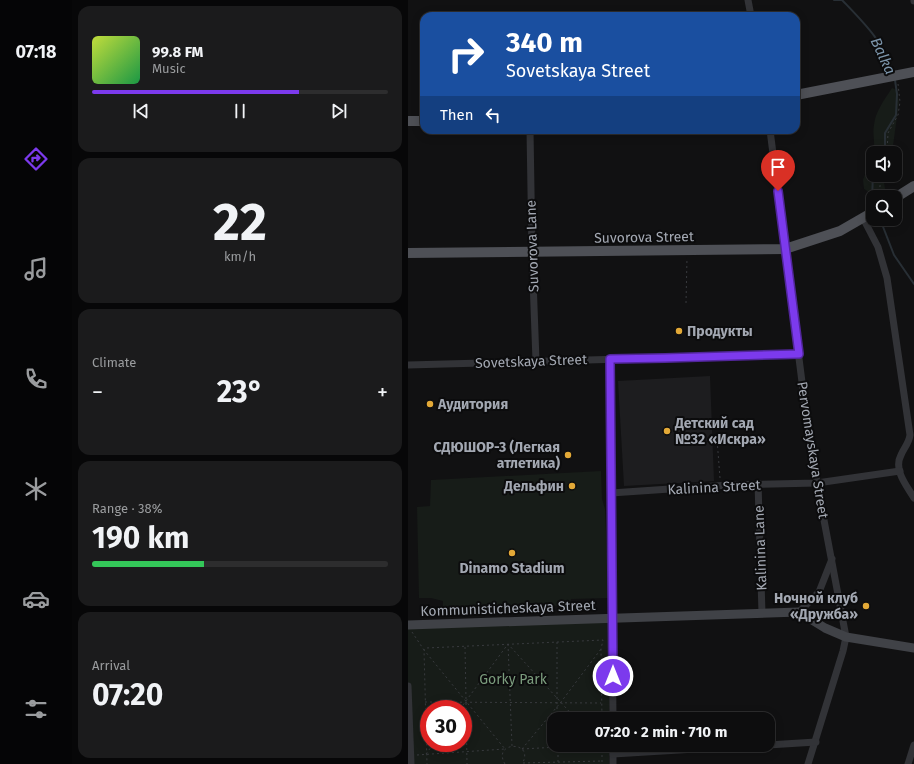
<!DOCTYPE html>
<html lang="en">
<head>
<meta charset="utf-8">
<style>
	:root { --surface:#0d0d0e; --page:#1b1b1c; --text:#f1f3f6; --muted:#9a9c9e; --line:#2d2d2e; --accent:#7c3aed }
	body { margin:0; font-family:"Fira Sans",sans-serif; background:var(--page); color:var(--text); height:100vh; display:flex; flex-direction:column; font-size:15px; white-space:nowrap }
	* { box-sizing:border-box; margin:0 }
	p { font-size:13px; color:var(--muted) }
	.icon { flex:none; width:22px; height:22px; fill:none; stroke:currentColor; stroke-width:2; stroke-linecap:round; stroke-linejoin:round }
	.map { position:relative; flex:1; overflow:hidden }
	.panel { display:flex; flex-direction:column; gap:6px; padding:6px; background:#070708; width:336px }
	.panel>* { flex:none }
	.top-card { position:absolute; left:12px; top:12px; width:380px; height:122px; border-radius:12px; box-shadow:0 2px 10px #0003,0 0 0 1px var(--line); background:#1a4fa0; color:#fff; overflow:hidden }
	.buttons { position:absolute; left:458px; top:146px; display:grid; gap:8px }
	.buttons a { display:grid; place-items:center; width:36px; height:36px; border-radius:8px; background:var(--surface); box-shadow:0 2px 10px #0003,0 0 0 1px var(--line); font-size:20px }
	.speed { position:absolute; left:12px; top:700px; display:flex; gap:8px; font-size:20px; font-weight:700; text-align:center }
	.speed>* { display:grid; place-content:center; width:52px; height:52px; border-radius:50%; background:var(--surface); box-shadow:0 2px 10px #0003,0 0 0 1px var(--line); line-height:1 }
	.speed .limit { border:6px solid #d22; background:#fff; color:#111 }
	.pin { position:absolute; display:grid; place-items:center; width:34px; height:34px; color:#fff; margin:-41px -17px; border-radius:50% 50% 50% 0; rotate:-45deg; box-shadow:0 0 4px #0007 }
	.pin .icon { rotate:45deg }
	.me { position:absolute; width:44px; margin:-22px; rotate:0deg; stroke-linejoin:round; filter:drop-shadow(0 0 3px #0008) }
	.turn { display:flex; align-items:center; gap:14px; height:84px; padding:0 20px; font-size:18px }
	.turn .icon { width:52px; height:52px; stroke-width:2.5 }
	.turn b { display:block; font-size:28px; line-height:34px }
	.then { display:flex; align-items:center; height:38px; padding:0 20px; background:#0003; gap:8px; font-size:15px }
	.big { font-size:30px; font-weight:700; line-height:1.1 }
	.panel .tile { flex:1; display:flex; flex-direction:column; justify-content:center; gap:6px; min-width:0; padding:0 14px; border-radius:12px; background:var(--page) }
	.panel .dial { align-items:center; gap:0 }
	.dial b { font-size:52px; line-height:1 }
	.song { display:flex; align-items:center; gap:12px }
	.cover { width:48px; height:48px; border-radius:6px; background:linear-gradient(135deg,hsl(70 70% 55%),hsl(140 70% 35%)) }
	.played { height:4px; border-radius:2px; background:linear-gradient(90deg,var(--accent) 70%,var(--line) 70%) }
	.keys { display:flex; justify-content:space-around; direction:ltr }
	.heat { display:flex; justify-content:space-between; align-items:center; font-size:22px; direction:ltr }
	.charge { height:6px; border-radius:3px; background:linear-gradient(90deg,#34c759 38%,var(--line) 0) }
	.trip { position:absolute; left:139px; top:712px; width:228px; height:40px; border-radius:12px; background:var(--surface); box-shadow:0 2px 10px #0003,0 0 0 1px var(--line); font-weight:700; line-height:40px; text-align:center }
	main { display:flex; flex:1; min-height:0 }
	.tabs { display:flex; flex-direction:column; width:72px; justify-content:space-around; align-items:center; background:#050506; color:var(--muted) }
	.tabs .icon { width:28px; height:28px }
	.tabs .on { color:var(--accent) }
	.tabs b { font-size:18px; color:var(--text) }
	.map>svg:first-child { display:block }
	.built { fill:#1d1d1f }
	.green { fill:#171c18; fill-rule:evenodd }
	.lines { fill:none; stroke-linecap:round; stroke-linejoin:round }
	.stream { stroke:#282f35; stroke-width:2 }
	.path { stroke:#383a3e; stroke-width:1; stroke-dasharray:2 3; stroke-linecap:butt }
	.street { stroke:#323337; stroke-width:7 }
	.secondary { stroke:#404247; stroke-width:9 }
	.primary { stroke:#4e5056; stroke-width:10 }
	.route-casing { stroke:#51269a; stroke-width:10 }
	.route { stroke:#7c3aed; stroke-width:7 }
	.poi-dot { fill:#e3a937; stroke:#0c0c0d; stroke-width:1.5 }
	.labels { text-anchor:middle; stroke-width:4; stroke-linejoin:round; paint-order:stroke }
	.street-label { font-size:14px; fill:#a3a8b2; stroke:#0c0c0d }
	.poi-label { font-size:14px; font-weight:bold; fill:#a3a8b2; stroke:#0c0c0d; text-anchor:start }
	.park-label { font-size:14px; fill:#7b9c7d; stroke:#0c0c0d }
	.water-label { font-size:15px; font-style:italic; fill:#7c95ab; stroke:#0c0c0d }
</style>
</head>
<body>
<main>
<nav class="tabs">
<b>07:18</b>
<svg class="icon on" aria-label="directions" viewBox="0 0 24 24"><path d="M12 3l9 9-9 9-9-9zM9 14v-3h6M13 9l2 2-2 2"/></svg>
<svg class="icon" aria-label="music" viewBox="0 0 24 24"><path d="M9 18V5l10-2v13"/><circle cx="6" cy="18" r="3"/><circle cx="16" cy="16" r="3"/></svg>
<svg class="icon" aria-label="phone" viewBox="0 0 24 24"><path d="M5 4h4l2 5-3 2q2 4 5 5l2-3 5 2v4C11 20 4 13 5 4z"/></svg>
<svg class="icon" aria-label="climate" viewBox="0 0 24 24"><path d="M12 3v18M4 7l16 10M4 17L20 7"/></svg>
<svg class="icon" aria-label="car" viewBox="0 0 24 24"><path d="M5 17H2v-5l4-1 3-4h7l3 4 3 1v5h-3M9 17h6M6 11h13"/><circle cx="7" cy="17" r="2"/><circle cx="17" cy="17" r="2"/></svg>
<svg class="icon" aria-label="filters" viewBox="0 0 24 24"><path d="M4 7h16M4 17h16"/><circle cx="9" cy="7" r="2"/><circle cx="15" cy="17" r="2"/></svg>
</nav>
<section class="panel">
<div class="tile">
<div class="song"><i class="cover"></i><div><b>99.8 FM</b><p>Music</p></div></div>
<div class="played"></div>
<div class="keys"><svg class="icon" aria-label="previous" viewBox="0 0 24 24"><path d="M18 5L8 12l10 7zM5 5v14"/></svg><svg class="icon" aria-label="pause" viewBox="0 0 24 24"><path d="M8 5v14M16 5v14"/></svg><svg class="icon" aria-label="next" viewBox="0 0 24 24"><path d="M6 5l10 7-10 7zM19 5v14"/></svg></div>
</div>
<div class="tile dial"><b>22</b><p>km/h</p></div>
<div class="tile"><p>Climate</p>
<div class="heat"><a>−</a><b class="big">23°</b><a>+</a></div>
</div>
<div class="tile"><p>Range · 38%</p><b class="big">190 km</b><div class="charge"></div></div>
<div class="tile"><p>Arrival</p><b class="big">07:20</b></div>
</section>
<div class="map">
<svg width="506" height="764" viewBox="0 0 506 764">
	<rect width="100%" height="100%" fill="#111112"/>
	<path class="built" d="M302,376L306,481L216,486L210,381Z"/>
	<g class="green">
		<path d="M484,88L489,90L491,102L484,153H465C468,143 464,134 466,125C467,112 477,99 484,88Z"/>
		<path d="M465,153V175H475L477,189L470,193L464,194L456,189L455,180Z"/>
		<path d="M193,471L194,499L197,509L201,598L163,599L162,605L35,611V601L23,598H11L9,507L22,506L23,480Z"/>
		<path d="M204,618L201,719H146V745H201V764H3L0,686V625ZM21,709H55V743H21Z"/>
	</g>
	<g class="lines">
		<g class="stream">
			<path d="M426,0H434C456,23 476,42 485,73"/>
			<path d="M477,153V133L488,115L489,94L487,80"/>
			<path d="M465,173L464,200L465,203"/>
			<path d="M472,219L486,255L506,284"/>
		</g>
		<g class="path">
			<path d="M479,153L480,133L490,115L492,102L490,84"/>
			<path d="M471,197L473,175"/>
			<path d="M278,303L279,258"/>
			<path d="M312,478L309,439H345"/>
			<path d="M4,632L16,650L19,764"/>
			<path d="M149,642V719"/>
			<path d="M100,644L104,746"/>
			<path d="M57,647L58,700"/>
			<path d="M17,702L193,703"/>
			<path d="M58,703L59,764"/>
			<path d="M52,709L100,644L168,719"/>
			<path d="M150,745V764"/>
			<path d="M191,745L199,746"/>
			<path d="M194,745V764"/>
			<path d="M114,749L153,702L193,649"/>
			<path d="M114,749L187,745"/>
			<path d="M18,754L26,743"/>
			<path d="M9,755L97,749L16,650L18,648L195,640L193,649L194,719"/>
			<path d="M115,763L194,761"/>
			<path d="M97,764C83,741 128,740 114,764"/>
		</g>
		<g class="street">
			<path d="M340,0L343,16"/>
			<path d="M506,0V1"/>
			<path d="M122,130L124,252L128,361"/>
			<path d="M362,130L394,382L409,483L438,637L435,651L400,764"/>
			<path d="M455,218L470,247L479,278L502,435C501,443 496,448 493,455C485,470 499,486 506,498"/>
			<path d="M202,359L205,719"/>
			<path d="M0,365L391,354"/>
			<path d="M350,483L354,613"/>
			<path d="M203,493L321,485L409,483L492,471"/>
			<path d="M391,612L411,592L424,559"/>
			<path d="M0,686L3,764"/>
			<path d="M205,745V764"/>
			<path d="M360,745L408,742"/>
			<path d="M205,754L354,745"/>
			<path d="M500,764L506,745"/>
		</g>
		<path class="secondary" d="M0,625L391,612L417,628L438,637L506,648"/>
		<g class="primary">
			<path d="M388,95L506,72"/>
			<path d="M0,121H16"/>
			<path d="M487,198L506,186"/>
			<path d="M0,253L377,249L432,231L465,212"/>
		</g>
	</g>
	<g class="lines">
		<defs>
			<path id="route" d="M205,676L202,359L257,358L391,354L370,191"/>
		</defs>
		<use href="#route" class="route-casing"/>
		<use href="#route" class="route"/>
	</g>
	<g class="poi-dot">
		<circle cx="271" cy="331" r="4"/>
		<circle cx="22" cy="404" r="4"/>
		<circle cx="259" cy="431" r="4"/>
		<circle cx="160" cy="455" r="4"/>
		<circle cx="164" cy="486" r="4"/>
		<circle cx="104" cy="553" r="4"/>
		<circle cx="458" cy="606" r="4"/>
	</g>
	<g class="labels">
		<g class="street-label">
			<text transform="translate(236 237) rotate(-1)" y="5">Suvorova Street</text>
			<text transform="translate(124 246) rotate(-92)" y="5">Suvorova Lane</text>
			<text transform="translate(123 361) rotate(-2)" y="5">Sovetskaya Street</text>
			<text transform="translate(405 450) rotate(81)" y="5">Pervomayskaya Street</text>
			<text transform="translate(306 487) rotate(-3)" y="5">Kalinina Street</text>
			<text transform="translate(352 548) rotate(-92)" y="5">Kalinina Lane</text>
			<text transform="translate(100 608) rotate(-2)" y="5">Kommunisticheskaya Street</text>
		</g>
		<g class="poi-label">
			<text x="279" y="336">Продукты</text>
			<text x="30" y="409">Аудитория</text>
			<text x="267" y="428">Детский сад<tspan x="267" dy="16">№32 «Искра»</tspan></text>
			<text x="152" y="452" text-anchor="end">СДЮШОР-3 (Легкая<tspan x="152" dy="16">атлетика)</tspan></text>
			<text x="156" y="491" text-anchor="end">Дельфин</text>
			<text x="104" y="573" text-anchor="middle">Dinamo Stadium</text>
			<text x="450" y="603" text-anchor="end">Ночной клуб<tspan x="450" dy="16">«Дружба»</tspan></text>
		</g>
		<g class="park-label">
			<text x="105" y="684">Gorky Park</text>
		</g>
		<g class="water-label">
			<text transform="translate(475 56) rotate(65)" y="5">Balka</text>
		</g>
	</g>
</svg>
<div class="buttons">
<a><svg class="icon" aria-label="sound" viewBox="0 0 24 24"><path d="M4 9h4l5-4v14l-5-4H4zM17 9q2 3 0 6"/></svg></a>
<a><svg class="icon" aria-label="search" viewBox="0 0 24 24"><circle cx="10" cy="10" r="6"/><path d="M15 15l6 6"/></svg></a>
</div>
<div class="speed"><div class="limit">30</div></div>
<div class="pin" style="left:370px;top:191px;background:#d93025"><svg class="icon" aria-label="arrive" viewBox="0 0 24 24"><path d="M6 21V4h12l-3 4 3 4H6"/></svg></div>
<svg class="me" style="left:205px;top:676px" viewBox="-20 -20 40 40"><circle r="17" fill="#7c3aed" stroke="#fff" stroke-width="3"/><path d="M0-11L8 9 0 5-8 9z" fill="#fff"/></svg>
<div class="trip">07:20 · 2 min · 710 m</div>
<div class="top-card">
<div class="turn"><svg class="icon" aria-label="right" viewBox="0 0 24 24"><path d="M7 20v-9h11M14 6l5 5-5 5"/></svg><div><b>340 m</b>Sovetskaya Street</div></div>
<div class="then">Then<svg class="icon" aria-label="left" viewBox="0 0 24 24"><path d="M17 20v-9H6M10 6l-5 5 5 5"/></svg></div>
</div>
</div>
</main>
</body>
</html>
